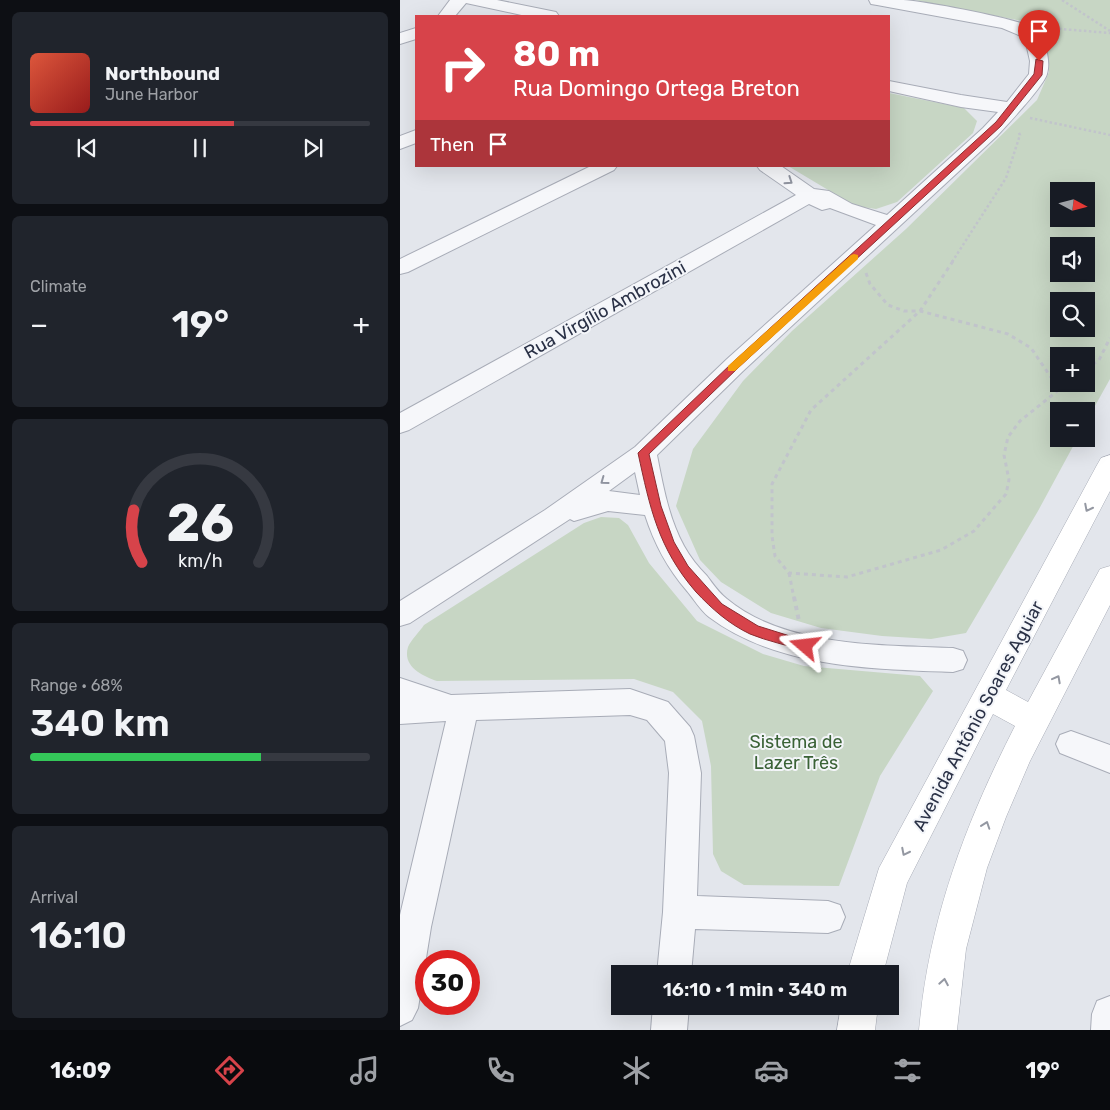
<!DOCTYPE html>
<html lang="en">
<head>
<meta charset="utf-8">
<style>
	:root { --surface:#171b24; --page:#20242c; --text:#f1f3f6; --muted:#9ea1a6; --line:#363941; --accent:#d7434a }
	body { margin:0; font-family:Rubik,sans-serif; background:var(--page); color:var(--text); height:100vh; display:flex; flex-direction:column; font-size:19px; white-space:nowrap }
	* { box-sizing:border-box; margin:0 }
	p { font-size:16px; color:var(--muted) }
	.icon { flex:none; width:28px; height:28px; fill:none; stroke:currentColor; stroke-width:2; stroke-linecap:round; stroke-linejoin:round }
	.map { position:relative; flex:1; overflow:hidden }
	.details { display:flex; flex-direction:column; gap:12px; padding:12px; background:#0d0f14; width:400px }
	.details>* { flex:none }
	.banner { position:absolute; left:15px; top:15px; width:475px; height:152px; border-radius:0px; box-shadow:0 5px 20px #0002; background:#d7434a; color:#fff; overflow:hidden }
	.needle { width:32px; rotate:97deg }
	.tools { position:absolute; left:650px; top:182px; display:grid; gap:10px }
	.tools a { display:grid; place-items:center; width:45px; height:45px; border-radius:0px; background:var(--surface); box-shadow:0 5px 20px #0002; font-size:25px }
	.speed { position:absolute; left:15px; top:950px; display:flex; gap:10px; font-size:25px; font-weight:700; text-align:center }
	.speed>* { display:grid; place-content:center; width:65px; height:65px; border-radius:50%; background:var(--surface); box-shadow:0 5px 20px #0002; line-height:1 }
	.speed .limit { border:8px solid #d22; background:#fff; color:#111 }
	.pin { position:absolute; display:grid; place-items:center; width:42px; height:42px; color:#fff; margin:-51px -21px; border-radius:50% 50% 50% 0; rotate:-45deg; box-shadow:0 0 5px #0007 }
	.pin .icon { rotate:45deg }
	.me { position:absolute; width:55px; margin:-28px; rotate:287deg; stroke-linejoin:round; filter:drop-shadow(0 0 4px #0008) }
	.turn { display:flex; align-items:center; gap:18px; height:105px; padding:0 15px; font-size:22px }
	.turn .icon { width:65px; height:65px; stroke-width:2.5 }
	.turn b { display:block; font-size:35px; line-height:42px }
	.then { display:flex; align-items:center; height:48px; padding:0 15px; background:#0003; gap:10px; font-size:19px }
	.big { font-size:38px; font-weight:600; line-height:1.1 }
	.details .tile { flex:1; display:flex; flex-direction:column; justify-content:center; gap:8px; min-width:0; padding:0 18px; border-radius:8px; background:var(--page) }
	.details .dial { align-items:center; gap:0 }
	.dial svg { height:130px; overflow:visible; fill:none; stroke:var(--line); stroke-width:7; stroke-linecap:round; text-anchor:middle }
	.dial text { fill:var(--text); stroke:none }
	.song { display:flex; align-items:center; gap:15px }
	.cover { width:60px; height:60px; border-radius:8px; background:linear-gradient(135deg,hsl(10 70% 55%),hsl(0 70% 35%)) }
	.played { height:5px; border-radius:2px; background:linear-gradient(90deg,var(--accent) 60%,var(--line) 60%) }
	.keys { display:flex; justify-content:space-around; direction:ltr }
	.heat { display:flex; justify-content:space-between; align-items:center; font-size:28px; direction:ltr }
	.charge { height:8px; border-radius:4px; background:linear-gradient(90deg,#34c759 68%,var(--line) 0) }
	.trip { position:absolute; left:211px; top:965px; width:288px; height:50px; border-radius:0px; background:var(--surface); box-shadow:0 5px 20px #0002; font-weight:600; line-height:50px; text-align:center }
	.tab-bar { display:flex; height:80px; justify-content:space-around; align-items:center; background:#090b0e; color:var(--muted) }
	.tab-bar .icon { width:35px; height:35px }
	.tab-bar .active { color:var(--accent) }
	.tab-bar b { font-size:22px; color:var(--text) }
	main { display:flex; flex:1; min-height:0 }
	.map>svg:first-child { display:block }
	.green { fill:#c7d6c4; fill-rule:evenodd }
	.lines { fill:none; stroke-linecap:round; stroke-linejoin:round }
	.minor-casing { stroke:#a8acb7; stroke-width:2 }
	.secondary-casing { stroke:#a8acb7; stroke-width:1 }
	.path-far2 { stroke:#c1c4cb; stroke-width:2.5; stroke-dasharray:2.5 2.5; stroke-linecap:butt }
	.path-far1 { stroke:#c1c4cb; stroke-width:3; stroke-dasharray:4 4; stroke-linecap:butt }
	.path { stroke:#c1c4cb; stroke-width:4; stroke-dasharray:4.5 4.5; stroke-linecap:butt }
	.minor { fill:#f6f7fa; fill-rule:evenodd }
	.secondary { fill:#fff; fill-rule:evenodd }
	.oneway { stroke:#9094a0 }
	.oneway2 { stroke:#9498a2 }
	.route { fill:#d7434a; stroke:#8c2c30 }
	.slow { fill:#f59e0b }
	.labels { text-anchor:middle; stroke-width:4; stroke-linejoin:round; paint-order:stroke }
	.street-label { font-size:18px; fill:#2a3146; stroke:#f3f5f9 }
	.park-label { font-size:18px; fill:#3a6236; stroke:#f3f5f9 }
</style>
</head>
<body>
<main>
<section class="details">
<div class="tile">
<div class="song"><i class="cover"></i><div><b>Northbound</b><p>June Harbor</p></div></div>
<div class="played"></div>
<div class="keys"><svg class="icon" aria-label="previous" viewBox="0 0 24 24"><path d="M18 5L8 12l10 7zM5 5v14"/></svg><svg class="icon" aria-label="pause" viewBox="0 0 24 24"><path d="M8 5v14M16 5v14"/></svg><svg class="icon" aria-label="next" viewBox="0 0 24 24"><path d="M6 5l10 7-10 7zM19 5v14"/></svg></div>
</div>
<div class="tile"><p>Climate</p>
<div class="heat"><a>−</a><b class="big">19°</b><a>+</a></div>
</div>
<div class="tile dial"><svg viewBox="0 0 100 80">
<path d="M14 69A42 42 0 1 1 86 69"/>
<path d="M14 69A42 42 0 0 1 9 37" stroke="#d7434a"/>
<text x="50" y="56" font-size="32" font-weight="700">26</text>
<text x="50" y="72" font-size="11">km/h</text>
</svg></div>
<div class="tile"><p>Range · 68%</p><b class="big">340 km</b><div class="charge"></div></div>
<div class="tile"><p>Arrival</p><b class="big">16:10</b></div>
</section>
<div class="map">
<svg width="710" height="1030" viewBox="0 0 710 1030">
	<rect width="100%" height="100%" fill="#e3e6ec"/>
	<g class="green">
		<path d="M515,0H710V379L686,422V411H659V439H677L638,511L566,633L531,639L482,636L421,628L371,613L321,582L300,560L276,506L293,449L343,381L392,331L506,229L637,100L649,72L645,39L640,34L622,21ZM659,191H686V219H659ZM659,246H686V274H659ZM659,301H686V329H659ZM659,356H686V384H659Z"/>
		<path d="M489,93L564,108L577,121L573,133L497,202L476,209L455,206L388,166H489Z"/>
		<path d="M201,517L219,518L228,525L249,563L297,621L363,654L404,666L520,676L533,691L480,776L439,886L344,885L321,871L313,854L311,766L302,721L273,692L234,679L37,681C23,676 2,667 8,647C11,640 20,631 24,625L184,523Z"/>
	</g>
	<g class="lines">
		<defs>
			<g id="minor">
				<path d="M50,0H97L156,12L159,16H126L66,3L55,16H38Z"/>
				<path d="M469,0C480,0 492,0 503,0C523,1 620,19 633,28C645,37 651,60 647,74C644,86 607,125 597,136L343,371L257,455C263,486 269,519 284,546C290,557 298,567 307,576C313,584 319,593 327,599C384,647 482,645 553,648L563,651L567,660L563,669L553,672C472,669 377,668 309,617C300,610 294,599 287,591C267,568 254,543 245,515L208,511L174,521L170,519L10,623L0,626V601L145,510L235,447L327,359L476,225L430,208L422,210L409,204L9,430L0,433V413L396,195L360,170L357,166H381L414,189L429,191L452,204L487,215L583,128L598,112L561,107L489,91V81L561,95L607,102L629,74L630,61L626,43L621,36L602,28L477,5L471,4ZM235,472L240,495L209,491Z"/>
				<path d="M16,28V39L0,44V33Z"/>
				<path d="M16,130V143L0,149V136Z"/>
				<path d="M191,166H217L214,170L8,272L0,274V259Z"/>
				<path d="M0,678L51,695L230,689L268,702L290,727L294,736L301,773L297,896L428,901L440,905L445,917L440,929L428,933L295,929L291,974H257L263,912L269,773L265,741L247,720L230,715L76,720L31,927L18,1008L12,1020L0,1026V915L46,721L0,724Z"/>
				<path d="M671,731L710,745V773L660,753L656,744L660,735Z"/>
				<path d="M710,996V1030H691L692,1014L697,1001Z"/>
				<path d="M253,1006H289L287,1030H251Z"/>
			</g>
			<g id="secondary">
				<path d="M710,455V491L606,690L628,702L700,569L710,566V605L630,761L606,817L587,868L566,949L557,1030H519C529,919 565,824 615,726L593,714L507,883L483,974H447L479,868L697,465L701,458Z"/>
				<path d="M441,1006H478L475,1030H437Z"/>
			</g>
		</defs>
		<use href="#minor" class="minor-casing"/>
		<use href="#secondary" class="secondary-casing"/>
		<g class="path-far2">
			<path d="M662,0L710,31"/>
			<path d="M649,28L710,33"/>
			<path d="M630,118L710,135"/>
			<path d="M552,262L606,178L620,135L618,131"/>
		</g>
		<g class="path-far1">
			<path d="M553,261L520,311L411,410L372,484V536L375,556L389,573L447,577L541,550L574,531L606,494L609,480L604,455L608,437L620,421L666,384"/>
			<path d="M466,273L470,284L488,305L504,311H520L608,334L631,348L659,389"/>
			<path d="M686,369L699,360L710,338"/>
			<path d="M389,573L394,598"/>
		</g>
		<path class="path" d="M394,597L399,621"/>
		<use href="#minor" class="minor"/>
		<use href="#secondary" class="secondary"/>
	</g>
	<defs><path id="oneway-chevron" d="M-2-3.5L2.5 0L-2 3.5" fill="none" stroke-width="1.6" stroke-linecap="round" stroke-linejoin="round" transform="scale(1.25)"/></defs>
	<g class="oneway">
		<use href="#oneway-chevron" transform="translate(389 181) rotate(34)"/>
		<use href="#oneway-chevron" transform="translate(204 481) rotate(144)"/>
	</g>
	<g class="oneway2">
		<use href="#oneway-chevron" transform="translate(688 508) rotate(117)"/>
		<use href="#oneway-chevron" transform="translate(657 679) rotate(-62)"/>
		<use href="#oneway-chevron" transform="translate(586 825) rotate(-71)"/>
		<use href="#oneway-chevron" transform="translate(505 852) rotate(117)"/>
		<use href="#oneway-chevron" transform="translate(544 982) rotate(-80)"/>
	</g>
	<path class="route" d="M636,59L643,61L642,75L601,126L339,367L249,454L261,506L274,542L288,566L322,604L358,626L409,642L411,646L409,649L405,651C387,645 367,641 350,634C329,624 312,609 296,592C258,548 250,508 238,453L332,363L596,122L634,74Z"/>
	<path class="slow" d="M454,254L458,255V259L335,371H328V366L451,255Z"/>
	<g class="labels">
		<g class="street-label">
			<text transform="translate(205 310) rotate(-29)" y="6">Rua Virgílio Ambrozini</text>
			<text transform="translate(578 716) rotate(-62)" y="6">Avenida Antônio Soares Aguiar</text>
		</g>
		<g class="park-label">
			<text x="396" y="748">Sistema de<tspan x="396" dy="21">Lazer Três</tspan></text>
		</g>
	</g>
</svg>
<div class="tools">
<a><svg class="needle" viewBox="-14 -14 28 28"><path d="M0-13l5 13h-10z" fill="#e53935"/><path d="M0 13l5-13h-10z" fill="#9ea1a6"/></svg></a>
<a><svg class="icon" aria-label="sound" viewBox="0 0 24 24"><path d="M4 9h4l5-4v14l-5-4H4zM17 9q2 3 0 6"/></svg></a>
<a><svg class="icon" aria-label="search" viewBox="0 0 24 24"><circle cx="10" cy="10" r="6"/><path d="M15 15l6 6"/></svg></a>
<a>+</a>
<a>−</a>
</div>
<div class="speed"><div class="limit">30</div></div>
<div class="pin" style="left:639px;top:61px;background:#d93025"><svg class="icon" aria-label="arrive" viewBox="0 0 24 24"><path d="M6 21V4h12l-3 4 3 4H6"/></svg></div>
<svg class="me" style="left:405px;top:646px" viewBox="-20 -20 40 40"><path d="M0-17L14 15 0 8-14 15z" fill="#d7434a" stroke="#fff" stroke-width="4"/></svg>
<div class="trip">16:10 · 1 min · 340 m</div>
<div class="banner">
<div class="turn"><svg class="icon" aria-label="right" viewBox="0 0 24 24"><path d="M7 20v-9h11M14 6l5 5-5 5"/></svg><div><b>80 m</b>Rua Domingo Ortega Breton</div></div>
<div class="then">Then<svg class="icon" aria-label="arrive" viewBox="0 0 24 24"><path d="M6 21V4h12l-3 4 3 4H6"/></svg></div>
</div>
</div>
</main>
<nav class="tab-bar">
<b>16:09</b>
<svg class="icon active" aria-label="directions" viewBox="0 0 24 24"><path d="M12 3l9 9-9 9-9-9zM9 14v-3h6M13 9l2 2-2 2"/></svg>
<svg class="icon" aria-label="music" viewBox="0 0 24 24"><path d="M9 18V5l10-2v13"/><circle cx="6" cy="18" r="3"/><circle cx="16" cy="16" r="3"/></svg>
<svg class="icon" aria-label="phone" viewBox="0 0 24 24"><path d="M5 4h4l2 5-3 2q2 4 5 5l2-3 5 2v4C11 20 4 13 5 4z"/></svg>
<svg class="icon" aria-label="climate" viewBox="0 0 24 24"><path d="M12 3v18M4 7l16 10M4 17L20 7"/></svg>
<svg class="icon" aria-label="car" viewBox="0 0 24 24"><path d="M5 17H2v-5l4-1 3-4h7l3 4 3 1v5h-3M9 17h6M6 11h13"/><circle cx="7" cy="17" r="2"/><circle cx="17" cy="17" r="2"/></svg>
<svg class="icon" aria-label="filters" viewBox="0 0 24 24"><path d="M4 7h16M4 17h16"/><circle cx="9" cy="7" r="2"/><circle cx="15" cy="17" r="2"/></svg>
<b>19°</b>
</nav>
</body>
</html>
